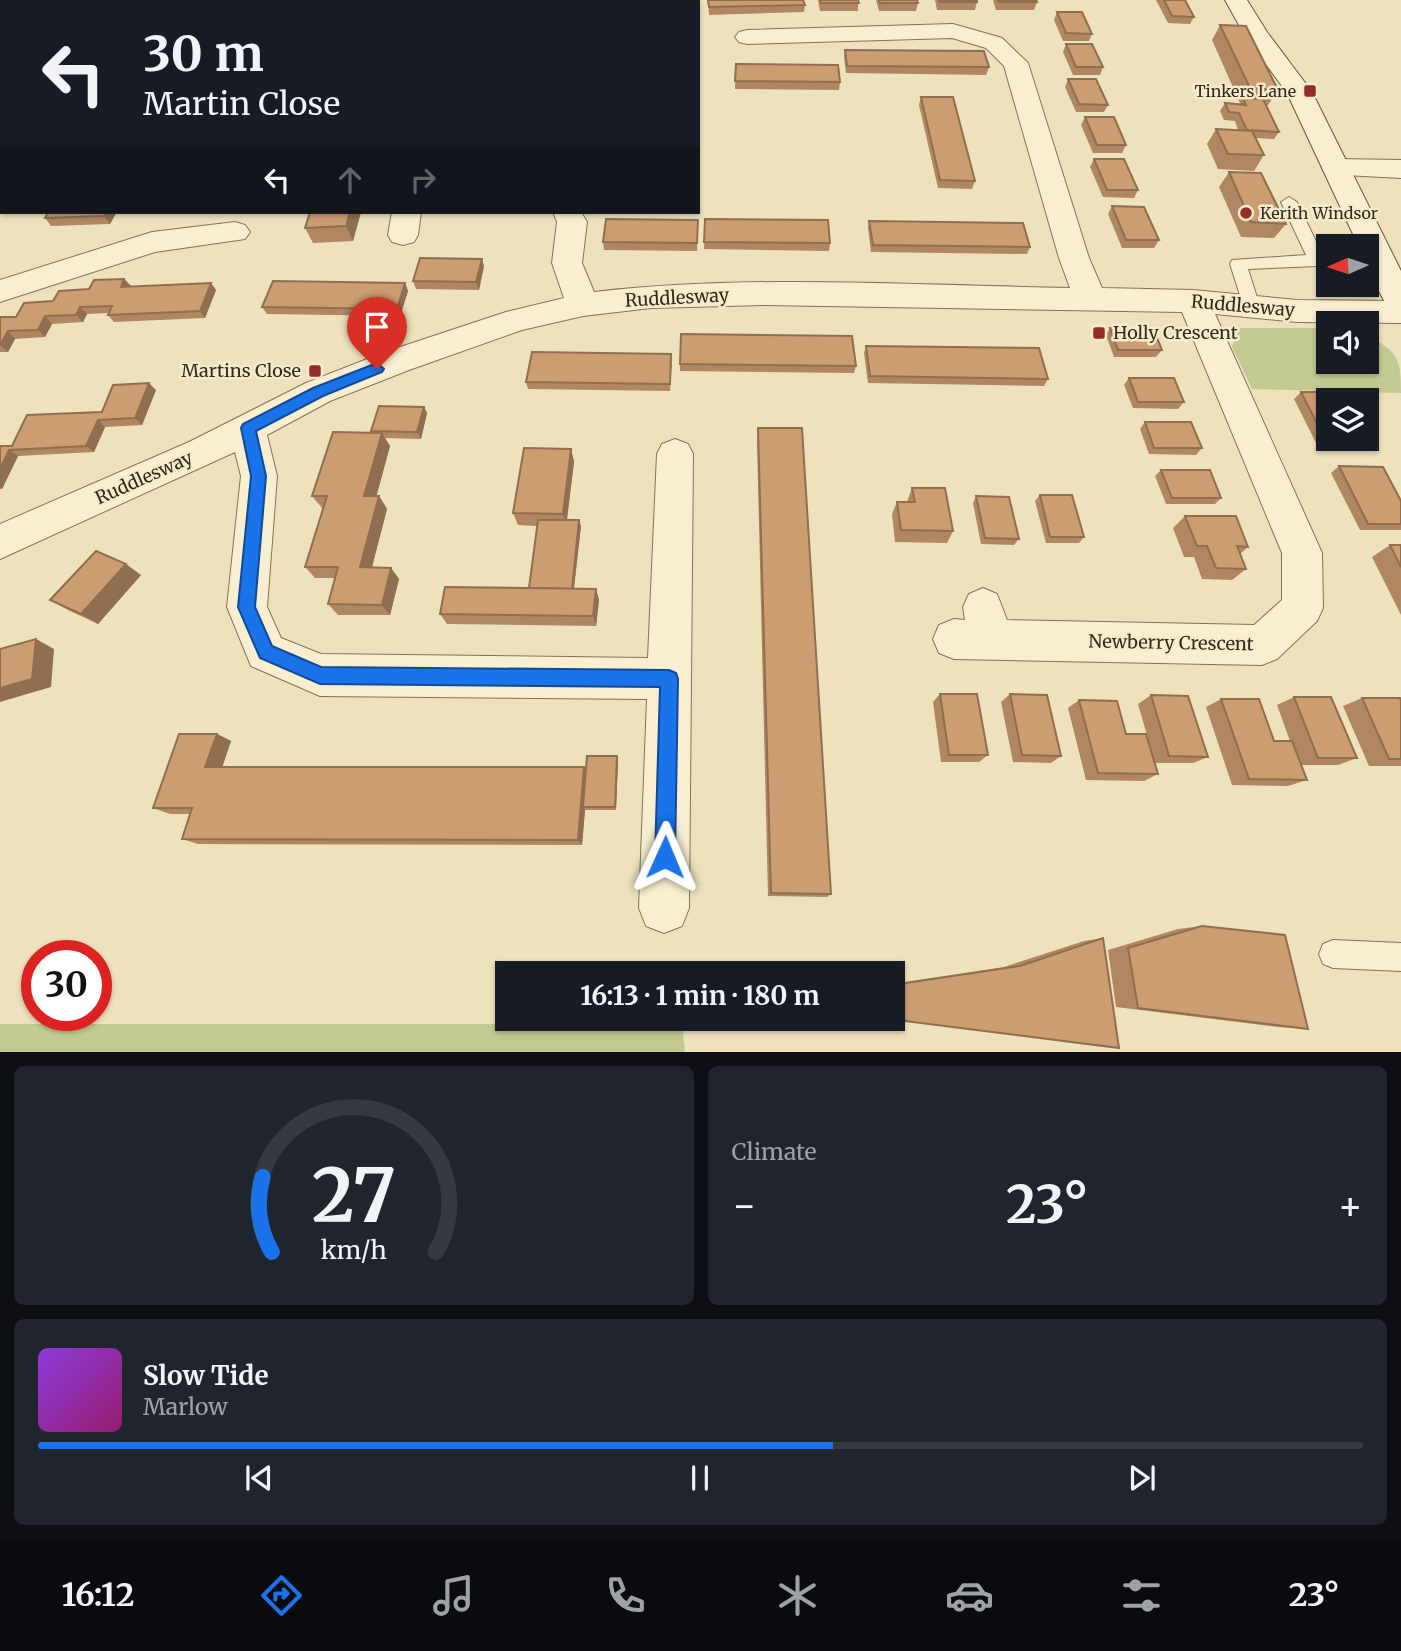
<!DOCTYPE html>
<html lang="en">
<head>
<meta charset="utf-8">
<style>
	:root { --surface:#171b24; --page:#20242c; --text:#f1f3f6; --muted:#9ea1a6; --line:#363941; --accent:#1a73e8 }
	body { margin:0; font-family:Merriweather,serif; background:var(--page); color:var(--text); height:100vh; display:flex; flex-direction:column; font-size:26px; white-space:nowrap }
	* { box-sizing:border-box; margin:0 }
	p { font-size:23px; color:var(--muted) }
	.icon { flex:none; width:38px; height:38px; fill:none; stroke:currentColor; stroke-width:2; stroke-linecap:round; stroke-linejoin:round }
	.map { position:relative; height:1052px; overflow:hidden }
	.sheet { display:flex; flex-direction:column; gap:14px; padding:14px; background:#0d0f14; flex:1 }
	.sheet>* { flex:none }
	.top-card { position:absolute; left:0px; top:0px; width:700px; height:214px; box-shadow:0 2px 5px #0004; background:#171b24; color:var(--text); overflow:hidden }
	.needle { width:46px; rotate:267deg }
	.buttons { position:absolute; left:1316px; top:234px; display:grid; gap:14px }
	.buttons a { display:grid; place-items:center; width:63px; height:63px; border-radius:0px; background:var(--surface); box-shadow:0 2px 5px #0004; font-size:35px }
	.speed { position:absolute; left:21px; top:940px; display:flex; gap:14px; font-size:35px; font-weight:700; text-align:center }
	.speed>* { display:grid; place-content:center; width:91px; height:91px; border-radius:50%; background:var(--surface); box-shadow:0 2px 5px #0004; line-height:1 }
	.speed .limit { border:10px solid #d22; background:#fff; color:#111 }
	.pin { position:absolute; display:grid; place-items:center; width:60px; height:60px; color:#fff; margin:-72px -30px; border-radius:50% 50% 50% 0; rotate:-45deg; box-shadow:0 0 7px #0007 }
	.pin .icon { rotate:45deg }
	.me { position:absolute; width:77px; margin:-38px; rotate:1deg; stroke-linejoin:round; filter:drop-shadow(0 0 5px #0008) }
	.turn { display:flex; align-items:center; gap:24px; height:147px; padding:0 28px; font-size:32px }
	.turn .icon { width:91px; height:91px; stroke-width:2.5 }
	.turn b { display:block; font-size:49px; line-height:60px }
	.lanes { display:flex; align-items:center; height:66px; padding:0 28px; background:#0003; justify-content:center; gap:35px; direction:ltr }
	.lanes .off { opacity:.35 }
	.big { font-size:52px; font-weight:700; line-height:1.1 }
	.sheet .tile { flex:1; display:flex; flex-direction:column; justify-content:center; gap:10px; min-width:0; padding:0 24px; border-radius:10px; background:var(--page) }
	.sheet .dial { align-items:center; gap:0 }
	.dial svg { height:182px; overflow:visible; fill:none; stroke:var(--line); stroke-width:7; stroke-linecap:round; text-anchor:middle }
	.dial text { fill:var(--text); stroke:none }
	.song { display:flex; align-items:center; gap:21px }
	.cover { width:84px; height:84px; border-radius:10px; background:linear-gradient(135deg,hsl(270 70% 55%),hsl(320 70% 35%)) }
	.played { height:7px; border-radius:4px; background:linear-gradient(90deg,var(--accent) 60%,var(--line) 60%) }
	.keys { display:flex; justify-content:space-around; direction:ltr }
	.heat { display:flex; justify-content:space-between; align-items:center; font-size:38px; direction:ltr }
	.sheet .tiles { flex:1; display:grid; gap:14px; grid-template-columns:1fr 1fr }
	.tile:last-child { grid-column:span 2 }
	.trip { position:absolute; left:495px; top:961px; width:410px; height:70px; border-radius:0px; background:var(--surface); box-shadow:0 2px 5px #0004; font-weight:700; line-height:70px; text-align:center }
	.dock { display:flex; height:112px; justify-content:space-around; align-items:center; background:#090b0e; color:var(--muted) }
	.dock .icon { width:49px; height:49px }
	.dock .selected { color:var(--accent) }
	.dock b { font-size:32px; color:var(--text) }
	.map>svg:first-child { display:block }
	.green { fill:#c1cb91 }
	.lines { fill:none; stroke-linecap:round; stroke-linejoin:round }
	.lane-casing { stroke:#867256; stroke-width:2 }
	.street-casing { stroke:#867256; stroke-width:2 }
	.secondary-casing { stroke:#675339; stroke-width:2 }
	.lane { fill:#f9efd0; fill-rule:evenodd }
	.street { fill:#f9efd0; fill-rule:evenodd }
	.secondary { fill:#f9efd0; fill-rule:evenodd }
	.wall { fill:#b08762 }
	.shaded-wall { fill:#906e50 }
	.building { fill:#cd9d72; stroke:#906e50; stroke-width:2 }
	.route { fill:#1a73e8; stroke:#114b97; stroke-width:2 }
	.poi-dot { fill:#952b26; stroke:#f5eccc; stroke-width:2.5 }
	.labels { text-anchor:middle; stroke-width:5; stroke-linejoin:round; paint-order:stroke }
	.far-poi-label { font-size:16px; fill:#35291b; stroke:#f5eccc; text-anchor:end }
	.street-label { font-size:18px; fill:#35291b; stroke:#f5eccc }
	.poi-label { font-size:18px; fill:#35291b; stroke:#f5eccc; text-anchor:start }
</style>
</head>
<body>
<div class="map">
<svg width="1401" height="1053" viewBox="0 0 1401 1053">
	<rect width="100%" height="100%" fill="#eee2bd"/>
	<g class="green">
		<path d="M1237,328H1328V362H1367V333C1397,355 1401,354 1401,393L1252,389L1232,347Z"/>
		<path d="M0,1024H682L685,1052L0,1053Z"/>
	</g>
	<g class="lines">
		<defs>
			<g id="lane">
				<rect x="125" y="0" width="12" height="2"/>
				<path d="M1289,197L1297,202L1325,260L1317,266L1248,269L1260,307L1257,311H1245L1230,264L1232,260L1306,255L1281,202Z"/>
				<path d="M1333,940L1401,943V971L1333,968L1323,964L1319,954L1323,944Z"/>
			</g>
			<g id="street">
				<path d="M25,0H47L24,2Z"/>
				<path d="M657,0H691V1L656,2Z"/>
				<path d="M953,24L1002,38L1028,63L1089,258L1102,288L1193,290L1297,300L1401,301V323L1297,322L1215,314L1322,553L1323,608L1317,621L1277,659L1262,665L954,659L939,653L933,639L939,625L954,619L965,620L963,607L969,594L983,588L997,594L1007,620L1254,625L1282,600V553L1182,312L764,305L651,308L583,316L522,330L409,370L330,401L267,435L277,476L267,607L281,638L321,654L648,658L657,454L662,444L675,439L688,444L693,454L689,908L682,926L664,933L646,926L639,908L647,699L320,696L251,666L227,607L241,476L235,452L0,559V524L189,442L306,383L385,352L506,312L564,298L552,263L557,222L553,212H581L587,222L582,263L594,292C751,274 912,285 1070,288L1059,258L1004,66L986,48L952,38L747,44L739,42L735,37L739,32L747,30Z"/>
				<path d="M0,74H2L0,92Z"/>
				<path d="M1336,159L1401,160V178L1326,174L1322,168L1326,162Z"/>
				<path d="M392,212H421L418,235L414,242L403,245L392,242L388,235Z"/>
				<path d="M235,222L245,225L250,232L245,239L155,252L0,302V280L152,232Z"/>
			</g>
			<path id="secondary" d="M1225,0H1247L1267,32L1312,92L1401,271V314L1390,311C1378,291 1367,270 1367,247H1359L1287,93L1244,34Z"/>
		</defs>
		<use href="#lane" class="lane-casing"/>
		<use href="#street" class="street-casing"/>
		<use href="#secondary" class="secondary-casing"/>
		<use href="#lane" class="lane"/>
		<use href="#street" class="street"/>
		<use href="#secondary" class="secondary"/>
	</g>
	<g class="wall">
		<path d="M708,0H803L805,5L804,12L709,15Z"/>
		<path d="M818,0H858V11H820Z"/>
		<path d="M876,0H917L918,3L916,11H879Z"/>
		<path d="M935,0H977V2L975,10H937Z"/>
		<path d="M993,0H1036L1037,2L1034,10H996Z"/>
		<path d="M1156,0H1185L1194,17L1190,24L1168,23Z"/>
		<path d="M1057,12L1092,34L1089,41H1063L1054,20Z"/>
		<path d="M1220,25L1278,90L1268,105H1266L1279,132L1274,139L1256,138L1264,155L1254,171L1218,169L1207,144L1216,129L1238,130L1235,121L1224,120L1220,111L1225,103L1239,104L1240,103L1212,40Z"/>
		<path d="M1066,44L1103,67L1100,75H1073L1063,52Z"/>
		<path d="M845,50L989,67L986,75L846,73L844,57Z"/>
		<path d="M736,64L840,82L839,90L735,89Z"/>
		<path d="M1068,79L1108,105L1104,112H1076L1065,87Z"/>
		<path d="M921,97L975,181L972,189L938,188L919,105Z"/>
		<path d="M1085,117L1126,145L1122,153H1093L1081,125Z"/>
		<path d="M1094,159L1138,190L1134,198L1103,197L1090,167Z"/>
		<path d="M1229,172L1286,224L1274,238L1241,237L1219,187Z"/>
		<path d="M1112,206L1159,240L1154,248H1122L1108,214Z"/>
		<path d="M48,212H160L116,213L110,224L51,226L45,218Z"/>
		<path d="M310,212H361L353,241L313,243L305,228Z"/>
		<path d="M705,219L830,243L829,251L704,249Z"/>
		<path d="M698,220L697,251L604,250L603,242Z"/>
		<path d="M869,221L1030,247L1027,254L871,252L868,228Z"/>
		<path d="M484,266L479,290L416,289L413,281Z"/>
		<path d="M124,279L131,286L216,290L205,318L114,322L108,315V313L87,314L83,322L52,324L45,337L15,339L8,352H0V317H16L53,301Z"/>
		<path d="M405,283L408,291L400,316L267,314L262,307Z"/>
		<path d="M1110,328L1162,350L1156,357H1114L1106,335Z"/>
		<path d="M866,346L1048,379L1044,386L868,383L864,353Z"/>
		<path d="M672,361L670,391L528,389L526,382Z"/>
		<path d="M680,364L856,366L854,373L680,371Z"/>
		<path d="M1129,378L1184,402L1178,409L1133,408L1124,385Z"/>
		<path d="M156,390L142,425L105,427L94,452L18,456L2,489H0V446H12Z"/>
		<path d="M1301,392L1369,443L1361,449H1319L1294,399Z"/>
		<path d="M424,407L427,413L421,439L385,438L390,446L376,496H379L387,509L372,567L391,568L399,579L390,615H338L328,604L335,578H315L305,567L323,508H322L312,496L372,433L371,431Z"/>
		<path d="M1145,422L1202,448L1196,455L1149,454L1140,429Z"/>
		<path d="M758,428L831,894L827,897L768,896L757,441Z"/>
		<path d="M571,449L574,462L567,520L581,526L574,589H596L599,600L596,626L447,624L440,614L529,588L537,526L518,525L513,513Z"/>
		<path d="M1339,466L1401,501V530H1360L1331,473Z"/>
		<path d="M1161,470L1221,498L1215,504H1166L1155,476Z"/>
		<path d="M912,488L953,531L947,543L895,542L892,514L897,502H907Z"/>
		<path d="M1040,495L1084,537L1079,543H1046L1035,501Z"/>
		<path d="M976,496L1019,539L1014,545L981,544L973,503Z"/>
		<path d="M1185,516L1248,547L1240,554L1246,569L1232,580L1202,579L1194,557H1184L1173,528Z"/>
		<path d="M1390,545H1401V615L1372,557Z"/>
		<path d="M141,575L98,624L68,610L50,600Z"/>
		<path d="M940,694L988,755L979,762H941L933,702Z"/>
		<path d="M1010,694L1061,756L1051,763L1013,762L1001,702Z"/>
		<path d="M1151,695L1208,757L1193,763H1155L1138,704Z"/>
		<path d="M1294,697L1357,758L1338,765H1301L1307,780L1288,786L1232,785L1206,707L1221,699L1274,741H1290L1277,705Z"/>
		<path d="M1362,698L1401,701V766H1369L1343,706Z"/>
		<path d="M1079,700L1126,734L1158,774L1144,781L1086,780L1068,708Z"/>
		<path d="M217,734L231,741L222,767L586,770L618,759L616,810H585L582,845L198,844L182,839L190,814H170L153,808Z"/>
		<path d="M1202,926L1308,1029L1278,1027L1116,1007L1108,950L1178,929Z"/>
		<path d="M1103,938L1119,1048L888,1018H892V984L1004,967L1084,941Z"/>
	</g>
	<g class="shaded-wall">
		<path d="M2,184V201L0,203V186Z"/>
		<path d="M107,212H115L116,213L110,224L104,216Z"/>
		<path d="M350,212H361L353,241L346,226Z"/>
		<path d="M482,259L484,266L479,290L476,282Z"/>
		<path d="M124,279L131,286L121,287Z"/>
		<path d="M211,283L216,290L205,318L200,311Z"/>
		<path d="M405,283L408,291L400,316L397,309Z"/>
		<path d="M80,307L87,314L83,322L76,315Z"/>
		<path d="M45,316L52,324L45,337L38,330Z"/>
		<path d="M8,331L15,339L8,352L0,345Z"/>
		<path d="M149,383L156,390L142,425L135,418Z"/>
		<path d="M424,407L427,413L421,439L417,432Z"/>
		<path d="M98,420L105,427L94,452L86,446Z"/>
		<path d="M382,433L390,446L373,509L364,496Z"/>
		<path d="M571,449L574,462L566,526L563,514Z"/>
		<path d="M9,450L18,456L2,489L0,488V469Z"/>
		<path d="M379,496L387,509L369,578L360,567Z"/>
		<path d="M579,520L581,526L573,594L572,589Z"/>
		<path d="M126,564L141,575L98,624L81,614Z"/>
		<path d="M391,568L399,579L390,615L382,605Z"/>
		<path d="M596,589L599,600L596,626L593,616Z"/>
		<path d="M36,639L54,649L51,687L0,702V688Z"/>
		<path d="M217,734L231,741L220,774L205,767Z"/>
		<path d="M617,756L618,759L616,810L615,807Z"/>
		<path d="M584,767L587,774L583,807L585,810L582,845L578,840Z"/>
	</g>
	<g class="building">
		<rect x="584" y="0" width="31" height="2"/>
		<path d="M708,0H803L805,5L709,7Z"/>
		<path d="M820,0H858L859,3H821Z"/>
		<path d="M879,0H917L918,3H880Z"/>
		<rect x="939" y="0" width="38" height="2"/>
		<path d="M998,0H1036L1037,2H999Z"/>
		<path d="M1164,0H1185L1194,17L1172,16Z"/>
		<path d="M1057,12H1082L1092,34L1066,33Z"/>
		<path d="M1220,25L1246,26L1278,90L1250,88Z"/>
		<path d="M1066,44H1092L1103,67H1076Z"/>
		<path d="M845,50L984,51L989,67L847,66Z"/>
		<path d="M736,64L838,65L840,82L735,81Z"/>
		<path d="M1068,79H1096L1108,105L1079,104Z"/>
		<path d="M921,97H953L975,181L940,180Z"/>
		<path d="M1243,98L1263,99L1279,132L1247,130L1239,113L1229,112L1225,103L1246,105Z"/>
		<path d="M1085,117H1114L1126,145H1097Z"/>
		<path d="M1216,129L1252,131L1264,155L1228,154Z"/>
		<path d="M2,142V184L0,186V145Z"/>
		<path d="M1094,159H1124L1138,190H1107Z"/>
		<path d="M1229,172L1261,173L1286,224L1251,222Z"/>
		<path d="M1112,206L1144,207L1159,240H1126Z"/>
		<path d="M48,212H107L104,216L45,218Z"/>
		<path d="M310,212H350L346,226L305,228Z"/>
		<path d="M606,219L698,220L697,243L603,242Z"/>
		<path d="M705,219L828,220L830,243L704,242Z"/>
		<path d="M869,221L1023,223L1030,247L873,245Z"/>
		<path d="M420,258L482,259L476,282L413,281Z"/>
		<path d="M124,279L121,287L211,283L200,311L108,315L112,306L80,307L76,315L45,316L38,330L8,331L0,345V317H16L24,303L53,301L59,291L89,289L94,280Z"/>
		<path d="M273,281L405,283L397,309L262,307Z"/>
		<path d="M1110,328H1153L1162,350H1118Z"/>
		<path d="M681,334L852,336L856,366L680,364Z"/>
		<path d="M866,346L1039,348L1048,379L870,376Z"/>
		<path d="M532,352L671,354L670,384L526,382Z"/>
		<path d="M1129,378H1174L1184,402H1138Z"/>
		<path d="M149,383L135,418L98,420L86,446L9,450L0,469V446H12L27,415L102,412L113,385Z"/>
		<path d="M1301,392H1342L1346,401H1328V439H1367V438L1369,443H1327Z"/>
		<path d="M379,406L424,407L417,432L371,431Z"/>
		<path d="M1145,422H1191L1202,448H1154Z"/>
		<path d="M758,428H802L831,894L771,893Z"/>
		<path d="M333,432L382,433L364,496H379L360,567L391,568L382,605L328,604L338,567H305L327,496H312Z"/>
		<path d="M524,448L571,449L563,514L513,513Z"/>
		<path d="M1339,466L1383,467L1401,501V524H1368Z"/>
		<path d="M1161,470H1210L1221,498H1172Z"/>
		<path d="M912,488H945L953,531L901,530L897,502H915Z"/>
		<path d="M1040,495H1072L1084,537H1050Z"/>
		<path d="M976,496L1009,497L1019,539L985,538Z"/>
		<path d="M1185,516H1236L1248,547L1237,546L1246,569L1216,568L1207,546H1197Z"/>
		<path d="M538,520H579L572,589L529,588Z"/>
		<path d="M1390,545H1401V567Z"/>
		<path d="M96,551L126,564L81,614L50,600Z"/>
		<path d="M445,587L596,589L593,616L440,614Z"/>
		<path d="M36,639L32,679L0,688V649Z"/>
		<path d="M940,694H977L988,755H949Z"/>
		<path d="M1010,694L1047,695L1061,756L1022,755Z"/>
		<path d="M1151,695L1188,696L1208,757L1169,756Z"/>
		<path d="M1294,697H1331L1357,758H1318Z"/>
		<path d="M1362,698H1400L1401,701V759H1389Z"/>
		<path d="M1221,699H1259L1274,741H1292L1307,780L1249,779Z"/>
		<path d="M1079,700L1117,701L1126,734H1146L1158,774L1098,773Z"/>
		<path d="M179,734H217L205,767H584L578,840L182,839L192,808H153Z"/>
		<path d="M587,756H617L615,807H583Z"/>
		<path d="M1202,926L1285,935L1308,1029L1138,1008L1128,948Z"/>
		<path d="M1103,938L1119,1048L889,1019L892,1018V985L1020,966Z"/>
	</g>
	<path class="route" d="M377,363L384,369L382,372L323,396L256,431L266,476L255,607L272,646L321,667L669,670L676,673L678,679L675,857L672,864L665,867L658,864L655,857L660,687L320,684L260,658L238,607L251,476L241,428L243,424L313,388Z"/>
	<g class="poi-dot">
		<rect x="1303" y="84" width="14" height="14" rx="3.5"/>
		<circle cx="1246" cy="213" r="7"/>
		<rect x="1092" y="326" width="14" height="14" rx="3.5"/>
		<rect x="308" y="364" width="14" height="14" rx="3.5"/>
	</g>
	<g class="labels">
		<g class="far-poi-label">
			<text x="1296" y="97">Tinkers Lane</text>
			<text x="1260" y="219" text-anchor="start">Kerith Windsor</text>
		</g>
		<g class="street-label">
			<text transform="translate(677 298) rotate(-3)" y="6">Ruddlesway</text>
			<text transform="translate(1243 306) rotate(5)" y="6">Ruddlesway</text>
			<text transform="translate(144 478) rotate(-24)" y="6">Ruddlesway</text>
			<text transform="translate(1171 643) rotate(1)" y="6">Newberry Crescent</text>
		</g>
		<g class="poi-label">
			<text x="1113" y="339">Holly Crescent</text>
			<text x="301" y="377" text-anchor="end">Martins Close</text>
		</g>
	</g>
</svg>
<div class="buttons">
<a><svg class="needle" viewBox="-14 -14 28 28"><path d="M0-13l5 13h-10z" fill="#e53935"/><path d="M0 13l5-13h-10z" fill="#9ea1a6"/></svg></a>
<a><svg class="icon" aria-label="sound" viewBox="0 0 24 24"><path d="M4 9h4l5-4v14l-5-4H4zM17 9q2 3 0 6"/></svg></a>
<a><svg class="icon" aria-label="layers" viewBox="0 0 24 24"><path d="M12 4l9 5-9 5-9-5zM3 14l9 5 9-5"/></svg></a>
</div>
<div class="speed"><div class="limit">30</div></div>
<div class="pin" style="left:377px;top:369px;background:#d93025"><svg class="icon" aria-label="arrive" viewBox="0 0 24 24"><path d="M6 21V4h12l-3 4 3 4H6"/></svg></div>
<svg class="me" style="left:665px;top:857px" viewBox="-20 -20 40 40"><path d="M0-17L14 15 0 8-14 15z" fill="#1a73e8" stroke="#fff" stroke-width="4"/></svg>
<div class="trip">16:13 · 1 min · 180 m</div>
<div class="top-card">
<div class="turn"><svg class="icon" aria-label="left" viewBox="0 0 24 24"><path d="M17 20v-9H6M10 6l-5 5 5 5"/></svg><div><b>30 m</b>Martin Close</div></div>
<div class="lanes"><svg class="icon" aria-label="left" viewBox="0 0 24 24"><path d="M17 20v-9H6M10 6l-5 5 5 5"/></svg><svg class="icon off" aria-label="ahead" viewBox="0 0 24 24"><path d="M12 20V5M6 11l6-6 6 6"/></svg><svg class="icon off" aria-label="right" viewBox="0 0 24 24"><path d="M7 20v-9h11M14 6l5 5-5 5"/></svg></div>
</div>
</div>
<section class="sheet">
<div class="tiles">
<div class="tile dial"><svg viewBox="0 0 100 80">
<path d="M14 69A42 42 0 1 1 86 69"/>
<path d="M14 69A42 42 0 0 1 10 36" stroke="#1a73e8"/>
<text x="50" y="56" font-size="32" font-weight="700">27</text>
<text x="50" y="72" font-size="11">km/h</text>
</svg></div>
<div class="tile"><p>Climate</p>
<div class="heat"><a>−</a><b class="big">23°</b><a>+</a></div>
</div>
<div class="tile">
<div class="song"><i class="cover"></i><div><b>Slow Tide</b><p>Marlow</p></div></div>
<div class="played"></div>
<div class="keys"><svg class="icon" aria-label="previous" viewBox="0 0 24 24"><path d="M18 5L8 12l10 7zM5 5v14"/></svg><svg class="icon" aria-label="pause" viewBox="0 0 24 24"><path d="M8 5v14M16 5v14"/></svg><svg class="icon" aria-label="next" viewBox="0 0 24 24"><path d="M6 5l10 7-10 7zM19 5v14"/></svg></div>
</div>
</div>
</section>
<nav class="dock">
<b>16:12</b>
<svg class="icon selected" aria-label="directions" viewBox="0 0 24 24"><path d="M12 3l9 9-9 9-9-9zM9 14v-3h6M13 9l2 2-2 2"/></svg>
<svg class="icon" aria-label="music" viewBox="0 0 24 24"><path d="M9 18V5l10-2v13"/><circle cx="6" cy="18" r="3"/><circle cx="16" cy="16" r="3"/></svg>
<svg class="icon" aria-label="phone" viewBox="0 0 24 24"><path d="M5 4h4l2 5-3 2q2 4 5 5l2-3 5 2v4C11 20 4 13 5 4z"/></svg>
<svg class="icon" aria-label="climate" viewBox="0 0 24 24"><path d="M12 3v18M4 7l16 10M4 17L20 7"/></svg>
<svg class="icon" aria-label="car" viewBox="0 0 24 24"><path d="M5 17H2v-5l4-1 3-4h7l3 4 3 1v5h-3M9 17h6M6 11h13"/><circle cx="7" cy="17" r="2"/><circle cx="17" cy="17" r="2"/></svg>
<svg class="icon" aria-label="filters" viewBox="0 0 24 24"><path d="M4 7h16M4 17h16"/><circle cx="9" cy="7" r="2"/><circle cx="15" cy="17" r="2"/></svg>
<b>23°</b>
</nav>
</body>
</html>
